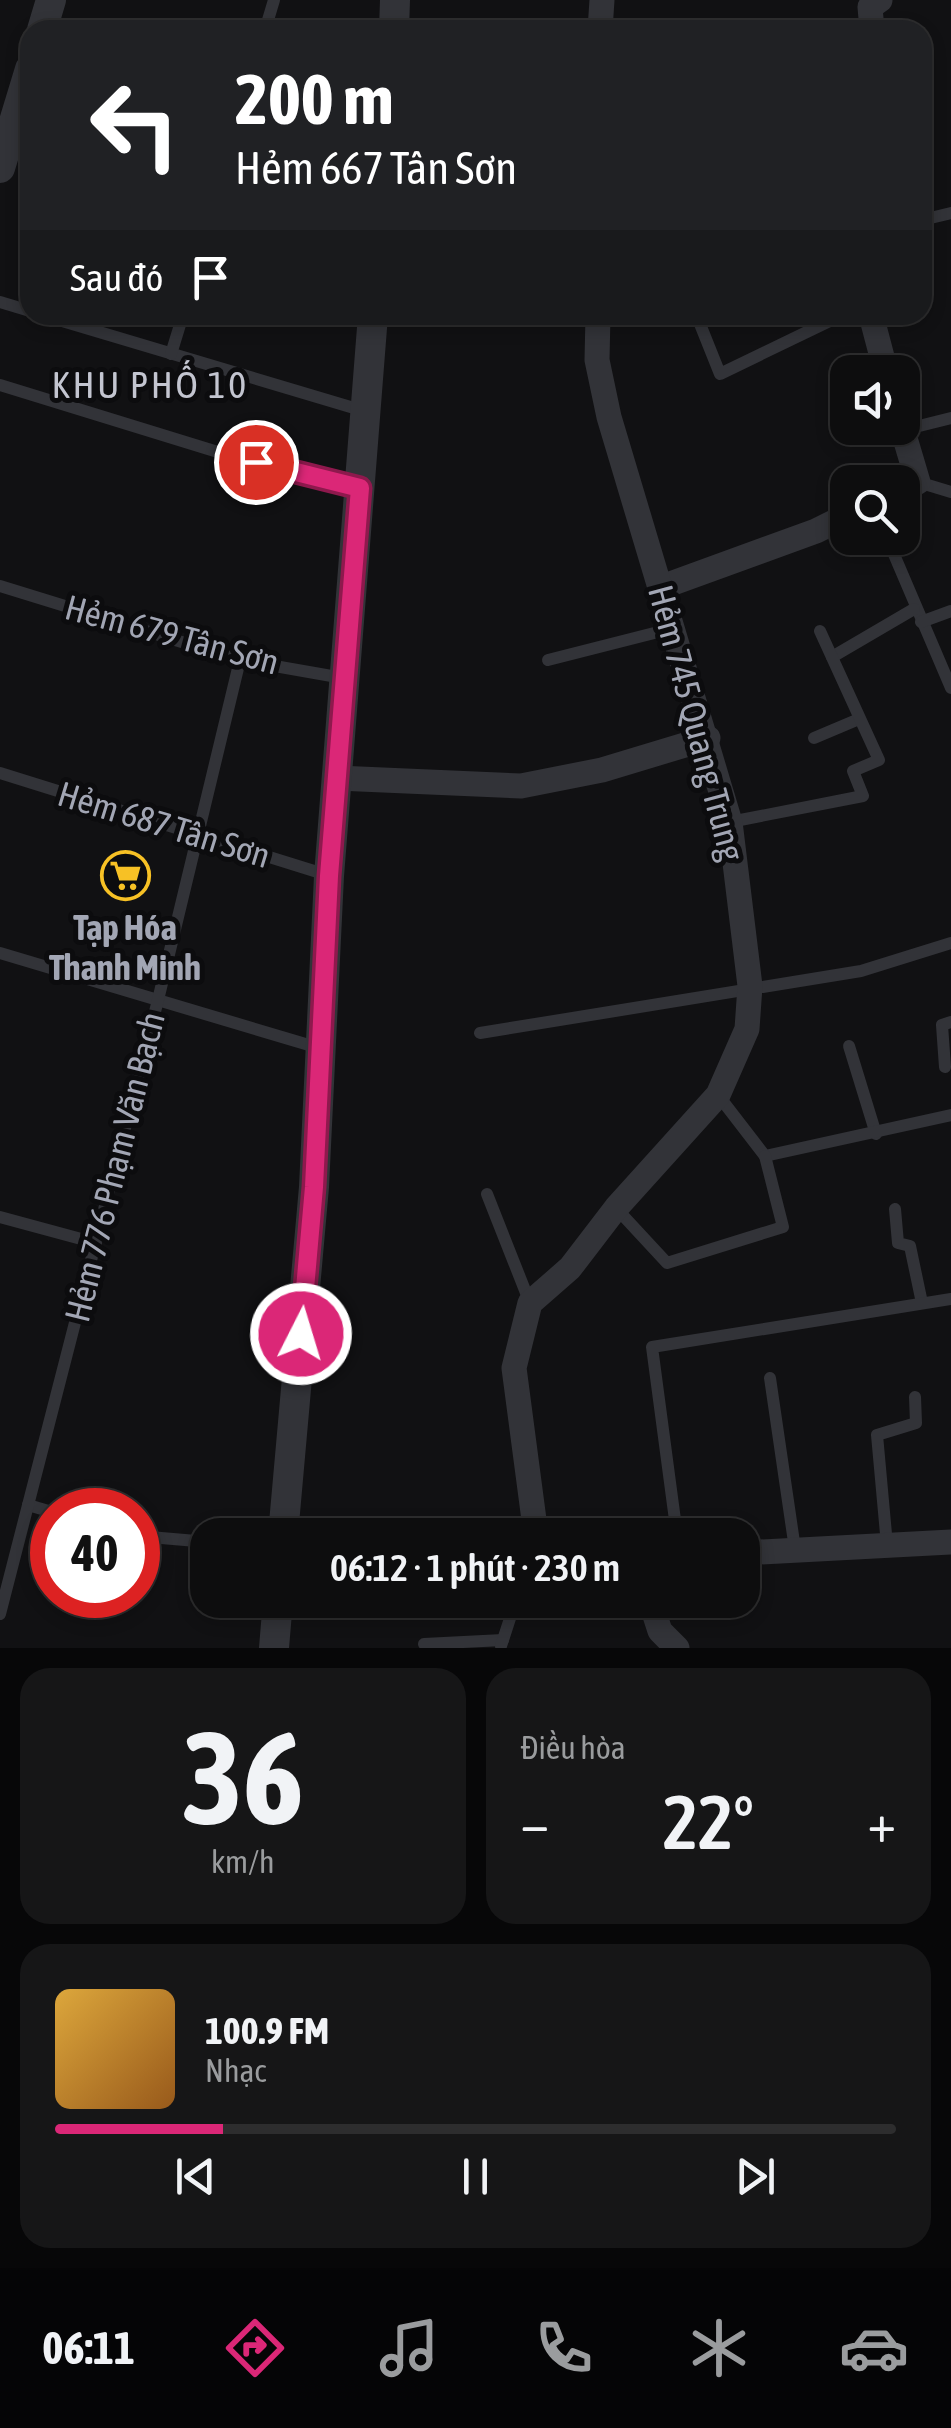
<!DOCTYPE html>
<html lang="vi">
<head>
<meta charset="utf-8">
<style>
	:root { --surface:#0d0d0e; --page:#161617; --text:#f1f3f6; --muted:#9a9c9e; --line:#2d2d2e; --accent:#db2777 }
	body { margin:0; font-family:"Asap Condensed",sans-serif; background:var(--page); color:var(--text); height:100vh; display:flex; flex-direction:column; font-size:38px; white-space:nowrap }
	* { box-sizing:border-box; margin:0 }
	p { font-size:32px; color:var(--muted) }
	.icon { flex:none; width:55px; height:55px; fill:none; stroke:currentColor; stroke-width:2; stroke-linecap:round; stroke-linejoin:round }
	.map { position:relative; height:1648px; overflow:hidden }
	.drawer { display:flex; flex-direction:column; gap:20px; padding:20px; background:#070708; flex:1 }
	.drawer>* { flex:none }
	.hud { position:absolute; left:20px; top:20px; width:912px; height:305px; border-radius:30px; box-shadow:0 5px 15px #0003,0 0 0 2px var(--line); background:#202124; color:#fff; overflow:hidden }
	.buttons { position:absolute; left:830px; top:355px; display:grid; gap:20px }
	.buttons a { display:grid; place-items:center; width:90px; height:90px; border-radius:20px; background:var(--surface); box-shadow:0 5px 15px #0003,0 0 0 2px var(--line); font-size:50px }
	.speed { position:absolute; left:30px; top:1488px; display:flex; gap:20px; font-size:50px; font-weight:700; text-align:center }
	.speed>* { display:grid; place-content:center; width:130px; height:130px; border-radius:50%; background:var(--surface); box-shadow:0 5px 15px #0003,0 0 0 2px var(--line); line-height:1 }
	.speed .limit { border:15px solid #d22; background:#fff; color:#111 }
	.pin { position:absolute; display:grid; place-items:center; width:85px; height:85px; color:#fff; margin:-42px; border:5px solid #fff; border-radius:50%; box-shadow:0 2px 10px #0007 }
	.me { position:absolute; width:110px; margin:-55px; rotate:5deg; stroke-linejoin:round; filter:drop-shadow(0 0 8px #0008) }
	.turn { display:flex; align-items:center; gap:35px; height:210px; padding:0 50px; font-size:45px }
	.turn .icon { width:130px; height:130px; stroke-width:2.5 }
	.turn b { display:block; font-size:70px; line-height:85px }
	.then { display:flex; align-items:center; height:95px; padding:0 50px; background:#0003; gap:20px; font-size:38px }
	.big { font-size:75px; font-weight:600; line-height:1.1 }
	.drawer .widget { flex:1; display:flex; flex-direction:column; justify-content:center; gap:15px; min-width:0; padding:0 35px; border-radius:30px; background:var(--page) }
	.drawer .dial { align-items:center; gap:0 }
	.dial b { font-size:130px; line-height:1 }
	.song { display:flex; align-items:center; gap:30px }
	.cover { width:120px; height:120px; border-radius:15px; background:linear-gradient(135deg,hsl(40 70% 55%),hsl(30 70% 35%)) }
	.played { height:10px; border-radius:5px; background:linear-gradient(90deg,var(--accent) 20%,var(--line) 20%) }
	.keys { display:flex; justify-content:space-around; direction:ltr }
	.heat { display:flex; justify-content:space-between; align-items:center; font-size:55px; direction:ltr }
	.drawer .tiles { flex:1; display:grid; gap:20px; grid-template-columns:1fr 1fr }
	.widget:last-child { grid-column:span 2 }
	.trip { position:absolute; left:190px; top:1518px; width:570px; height:100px; border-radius:30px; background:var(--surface); box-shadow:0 5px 15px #0003,0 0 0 2px var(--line); font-weight:600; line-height:100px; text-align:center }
	.menu { display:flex; height:160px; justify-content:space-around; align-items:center; background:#050506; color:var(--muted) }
	.menu .icon { width:70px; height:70px }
	.menu .selected { color:var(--accent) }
	.menu b { font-size:45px; color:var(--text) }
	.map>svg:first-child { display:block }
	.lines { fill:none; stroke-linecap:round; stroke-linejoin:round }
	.service { stroke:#323338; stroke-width:12 }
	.minor { stroke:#323338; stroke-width:25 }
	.tertiary { stroke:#323338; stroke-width:30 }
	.route-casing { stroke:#8e194d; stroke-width:25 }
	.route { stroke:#db2777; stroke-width:18 }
	.labels { text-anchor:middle; stroke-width:10; stroke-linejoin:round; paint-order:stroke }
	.street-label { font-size:35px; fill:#a2a6b4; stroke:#0c0c0e }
	.poi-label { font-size:35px; font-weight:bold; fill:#a2a6b4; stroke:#0c0c0e }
	.neighbourhood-label { font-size:38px; letter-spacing:2.5px; fill:#c3c5d0; stroke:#0c0c0e }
</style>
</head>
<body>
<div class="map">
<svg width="951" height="1648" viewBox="0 0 951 1648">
	<rect width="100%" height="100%" fill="#111113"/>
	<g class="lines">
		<g class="service">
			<path d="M265,30L274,0"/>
			<path d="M922,220L951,213"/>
			<path d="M0,302L30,311"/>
			<path d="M42,315L364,411"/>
			<path d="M698,319L720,374L842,315"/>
			<path d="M171,354L183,315"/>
			<path d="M0,385L221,453L358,488"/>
			<path d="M903,430L951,418"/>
			<path d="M918,482L951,492"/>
			<path d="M887,538L951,688"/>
			<path d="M0,586L240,660L343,678"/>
			<path d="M921,622L951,611"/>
			<path d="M832,657L914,609"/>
			<path d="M548,660L670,629"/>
			<path d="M814,738L859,719"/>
			<path d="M0,773L327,875"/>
			<path d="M730,822L863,796L853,771L879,760L820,631"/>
			<path d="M0,953L319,1048"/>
			<path d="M480,1033L861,971L951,943"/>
			<path d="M849,1046L876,1134"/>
			<path d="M945,1067L942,1025L951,1022"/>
			<path d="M718,1095L765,1156L951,1115"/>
			<path d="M487,1194L530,1303"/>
			<path d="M616,1208L667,1263L783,1227L765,1156"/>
			<path d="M895,1209L898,1243L910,1246L922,1303"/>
			<path d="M0,1217L96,1243"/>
			<path d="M770,1378L795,1549"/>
			<path d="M28,1505L52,1512"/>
			<path d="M677,1535L652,1347L951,1299"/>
			<path d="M138,1536L208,1542"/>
			<path d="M887,1545L877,1435L916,1423L915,1397"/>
			<path d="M0,1614L158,1000L240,660"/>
			<path d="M424,1644L503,1640"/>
			<path d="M501,1646L516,1600"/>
		</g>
		<g class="minor">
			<path d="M600,30L602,0"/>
			<path d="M872,30L870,7L880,0"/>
			<path d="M871,315L886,372"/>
			<path d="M902,428L918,482L902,489"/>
			<path d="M662,587L816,531L848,515"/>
			<path d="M337,778L521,786L602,770L708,738"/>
			<path d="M536,1535L514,1368L530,1303L570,1268L616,1208L718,1095L747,1029L750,986L730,822L609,417L597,360L598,315"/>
			<path d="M742,1553L951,1542"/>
			<path d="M650,1600L660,1631L677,1648"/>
		</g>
		<g class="tertiary">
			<path d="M42,30L51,0"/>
			<path d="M394,30L395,0"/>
			<path d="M0,168L30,69"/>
			<path d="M283,1535L314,1187L329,876L373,315"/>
			<path d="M274,1648L278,1600"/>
		</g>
	</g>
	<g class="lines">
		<defs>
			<path id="route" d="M256,462L360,488L329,876L314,1187L301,1334"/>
		</defs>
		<use href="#route" class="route-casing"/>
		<use href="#route" class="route"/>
	</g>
	<defs>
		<symbol id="supermarket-ring" viewBox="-11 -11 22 22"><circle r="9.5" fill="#0c0c0e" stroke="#f7c125" stroke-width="1.5"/><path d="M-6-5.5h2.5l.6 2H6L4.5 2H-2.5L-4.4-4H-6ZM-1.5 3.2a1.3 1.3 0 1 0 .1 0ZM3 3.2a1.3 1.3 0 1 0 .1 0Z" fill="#f7c125"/></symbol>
	</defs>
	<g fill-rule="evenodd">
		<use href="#supermarket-ring" x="98" y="848" width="55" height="55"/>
	</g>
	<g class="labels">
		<g class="street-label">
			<text transform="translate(172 635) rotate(15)" y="12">Hẻm 679 Tân Sơn</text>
			<text transform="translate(696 723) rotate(75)" y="12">Hẻm 745 Quang Trung</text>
			<text transform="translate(164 825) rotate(17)" y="12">Hẻm 687 Tân Sơn</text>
			<text transform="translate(115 1167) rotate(-76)" y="12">Hẻm 776 Phạm Văn Bạch</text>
		</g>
		<g class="poi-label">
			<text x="125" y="940">Tạp Hóa<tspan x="125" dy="40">Thanh Minh</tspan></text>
		</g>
		<g class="neighbourhood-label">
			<text x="150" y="398">KHU PHỐ 10</text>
		</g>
	</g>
</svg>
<div class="buttons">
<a><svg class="icon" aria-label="sound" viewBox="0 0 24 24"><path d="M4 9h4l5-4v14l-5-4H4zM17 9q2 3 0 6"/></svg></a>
<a><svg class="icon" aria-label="search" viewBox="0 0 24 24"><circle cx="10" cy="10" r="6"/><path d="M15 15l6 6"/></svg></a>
</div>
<div class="speed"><div class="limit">40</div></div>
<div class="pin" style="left:256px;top:462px;background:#d93025"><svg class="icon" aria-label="arrive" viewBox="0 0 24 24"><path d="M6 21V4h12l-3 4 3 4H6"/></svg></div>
<svg class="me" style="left:301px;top:1334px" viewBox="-20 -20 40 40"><circle r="17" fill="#db2777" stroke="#fff" stroke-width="3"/><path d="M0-11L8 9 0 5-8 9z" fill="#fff"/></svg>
<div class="trip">06:12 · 1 phút · 230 m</div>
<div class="hud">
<div class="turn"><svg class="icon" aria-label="left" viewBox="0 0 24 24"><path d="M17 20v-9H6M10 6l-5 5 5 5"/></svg><div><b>200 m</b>Hẻm 667 Tân Sơn</div></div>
<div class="then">Sau đó<svg class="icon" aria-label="arrive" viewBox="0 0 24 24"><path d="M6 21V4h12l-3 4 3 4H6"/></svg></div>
</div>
</div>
<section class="drawer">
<div class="tiles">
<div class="widget dial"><b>36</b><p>km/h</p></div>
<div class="widget"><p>Điều hòa</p>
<div class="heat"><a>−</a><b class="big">22°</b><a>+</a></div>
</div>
<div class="widget">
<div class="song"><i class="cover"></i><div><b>100.9 FM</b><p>Nhạc</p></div></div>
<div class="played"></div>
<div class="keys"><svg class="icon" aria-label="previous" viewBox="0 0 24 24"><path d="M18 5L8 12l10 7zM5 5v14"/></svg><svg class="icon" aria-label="pause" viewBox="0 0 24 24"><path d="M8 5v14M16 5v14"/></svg><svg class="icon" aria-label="next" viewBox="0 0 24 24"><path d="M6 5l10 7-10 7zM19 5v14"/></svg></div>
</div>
</div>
</section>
<nav class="menu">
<b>06:11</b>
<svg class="icon selected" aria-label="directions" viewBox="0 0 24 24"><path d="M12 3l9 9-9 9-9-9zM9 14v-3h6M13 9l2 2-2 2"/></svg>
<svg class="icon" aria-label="music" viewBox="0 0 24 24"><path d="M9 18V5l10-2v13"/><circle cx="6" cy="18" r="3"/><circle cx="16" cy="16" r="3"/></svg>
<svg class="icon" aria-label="phone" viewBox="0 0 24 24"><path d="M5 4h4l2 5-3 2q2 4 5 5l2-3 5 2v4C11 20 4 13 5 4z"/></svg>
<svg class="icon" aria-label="climate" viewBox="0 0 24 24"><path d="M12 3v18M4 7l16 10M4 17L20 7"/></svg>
<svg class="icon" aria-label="car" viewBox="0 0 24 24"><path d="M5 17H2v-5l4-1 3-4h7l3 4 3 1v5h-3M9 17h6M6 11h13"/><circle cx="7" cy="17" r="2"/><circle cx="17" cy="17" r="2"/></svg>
</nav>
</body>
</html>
